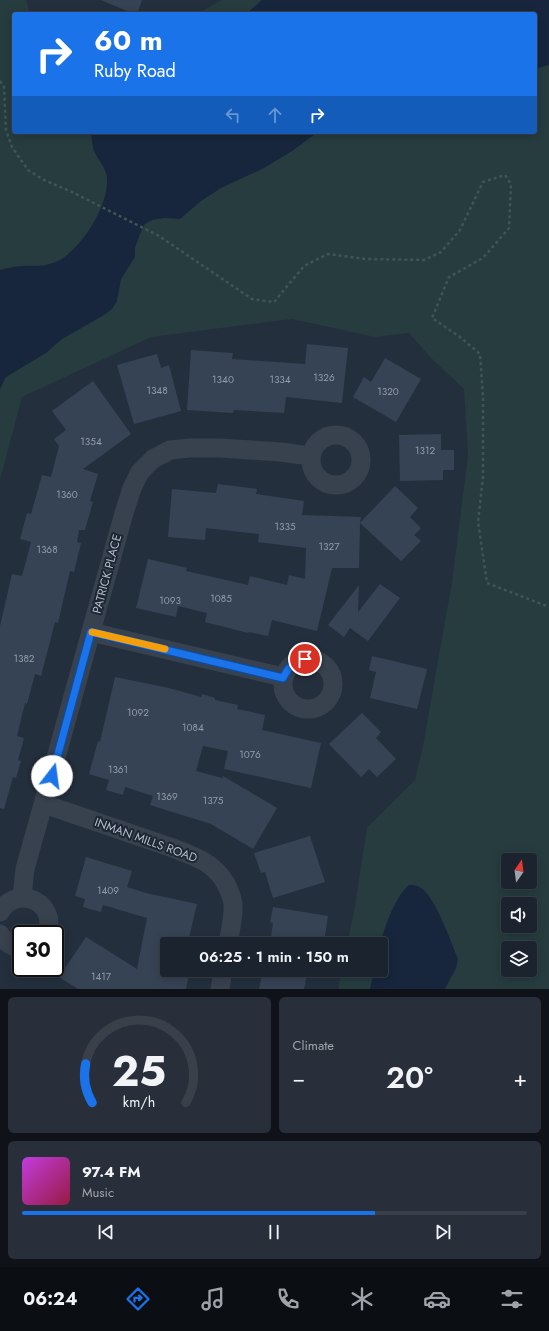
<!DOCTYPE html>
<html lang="en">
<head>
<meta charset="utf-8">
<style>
	:root { --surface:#1b232e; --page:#282f3a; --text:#f1f3f6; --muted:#a0a4aa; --line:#39404a; --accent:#1a73e8 }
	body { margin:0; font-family:Jost,sans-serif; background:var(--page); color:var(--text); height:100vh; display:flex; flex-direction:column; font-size:15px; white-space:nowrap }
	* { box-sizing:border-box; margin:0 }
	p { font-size:13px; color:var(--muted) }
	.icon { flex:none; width:22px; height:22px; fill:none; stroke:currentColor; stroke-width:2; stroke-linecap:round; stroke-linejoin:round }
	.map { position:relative; height:989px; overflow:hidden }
	.side { display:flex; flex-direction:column; gap:8px; padding:8px; background:#0f1319; flex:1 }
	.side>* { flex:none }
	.top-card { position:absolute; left:12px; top:12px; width:525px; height:122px; border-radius:4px; box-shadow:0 2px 10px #0003,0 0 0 1px var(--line); background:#1a73e8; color:#fff; overflow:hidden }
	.needle { width:26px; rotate:14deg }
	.fabs { position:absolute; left:501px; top:853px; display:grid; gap:8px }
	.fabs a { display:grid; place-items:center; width:36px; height:36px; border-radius:4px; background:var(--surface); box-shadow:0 2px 10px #0003,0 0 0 1px var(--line); font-size:20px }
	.speed { position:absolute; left:12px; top:925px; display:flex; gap:8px; font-size:20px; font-weight:700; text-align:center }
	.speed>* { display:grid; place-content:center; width:52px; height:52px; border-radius:50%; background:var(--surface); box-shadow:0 2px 10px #0003,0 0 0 1px var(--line); line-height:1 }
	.speed .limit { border:2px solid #111; border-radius:6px; background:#fff; color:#111 }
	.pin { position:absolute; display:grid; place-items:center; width:34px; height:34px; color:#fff; margin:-17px; border:2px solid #fff; border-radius:50%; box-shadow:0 1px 4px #0007 }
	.me { position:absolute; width:44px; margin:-22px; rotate:15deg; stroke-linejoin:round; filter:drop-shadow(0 0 3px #0008) }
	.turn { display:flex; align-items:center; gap:14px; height:84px; padding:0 16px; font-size:18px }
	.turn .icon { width:52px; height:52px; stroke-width:2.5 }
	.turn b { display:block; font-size:28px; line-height:34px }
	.lanes { display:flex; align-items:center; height:38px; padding:0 16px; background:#0003; justify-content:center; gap:20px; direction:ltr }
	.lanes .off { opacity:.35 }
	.big { font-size:30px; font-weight:600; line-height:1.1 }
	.side .card { flex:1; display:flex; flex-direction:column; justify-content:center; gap:6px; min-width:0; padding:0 14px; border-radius:6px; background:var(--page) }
	.side .dial { align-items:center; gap:0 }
	.dial svg { height:104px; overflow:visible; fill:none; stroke:var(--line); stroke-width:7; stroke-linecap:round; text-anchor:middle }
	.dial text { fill:var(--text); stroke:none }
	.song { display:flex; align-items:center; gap:12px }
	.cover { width:48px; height:48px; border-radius:6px; background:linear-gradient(135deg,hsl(290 70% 55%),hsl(340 70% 35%)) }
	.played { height:4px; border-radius:2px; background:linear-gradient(90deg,var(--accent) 70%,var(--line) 70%) }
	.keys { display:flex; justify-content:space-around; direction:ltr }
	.heat { display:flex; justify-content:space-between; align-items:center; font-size:22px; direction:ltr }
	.side .tiles { flex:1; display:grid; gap:8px; grid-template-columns:1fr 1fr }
	.card:last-child { grid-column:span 2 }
	.trip { position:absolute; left:160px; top:937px; width:228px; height:40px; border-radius:4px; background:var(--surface); box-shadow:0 2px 10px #0003,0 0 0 1px var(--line); font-weight:600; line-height:40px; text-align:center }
	.menu { display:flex; height:64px; justify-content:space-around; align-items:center; background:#0b0e12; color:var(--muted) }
	.menu .icon { width:28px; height:28px }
	.menu .selected { color:var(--accent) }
	.menu b { font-size:18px; color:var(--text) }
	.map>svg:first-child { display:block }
	.green { fill:#263c3f; fill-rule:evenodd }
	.water { fill:#17263c }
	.building { fill:#364354 }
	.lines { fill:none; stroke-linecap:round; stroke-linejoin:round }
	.path { stroke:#3f5557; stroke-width:2.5; stroke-dasharray:3 3; stroke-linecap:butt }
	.street { stroke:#38414e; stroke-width:19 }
	.route-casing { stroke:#114b97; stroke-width:10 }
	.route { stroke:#1a73e8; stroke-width:7 }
	.slow { stroke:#f59e0b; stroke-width:7 }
	.labels { text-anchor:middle; stroke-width:4; stroke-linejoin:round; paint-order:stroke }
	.number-label { font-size:10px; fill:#929caa }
	.street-label { font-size:12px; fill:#b4bcc9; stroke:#1d2633 }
</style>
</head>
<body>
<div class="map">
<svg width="549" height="989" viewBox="0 0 549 989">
	<rect width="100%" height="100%" fill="#242f3e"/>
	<path class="green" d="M0,0H26L30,14H14V132H535V14H197L222,0H549V989H338L342,970H381V944H347L354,912L367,828L415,780L423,746L452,582L468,456L464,389L431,358L409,333L375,337L292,319L151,337L22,397L0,480ZM508,860H530V882H508ZM508,904H530V926H508ZM508,948H530V970H508Z"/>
	<g class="water">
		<path d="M262,0H549V65L535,69V14H246Z"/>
		<path d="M91,132H318L292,151L264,168L221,188L201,201L180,219L164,218L152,220L145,224L140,234L135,248V257L121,279L117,301L112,309L104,315L62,339L46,353L6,377L0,389V270C8,268 16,266 24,266C32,265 41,267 49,264C52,263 57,262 60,260C83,246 109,205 107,178C106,168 99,161 95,153C92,147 92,139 91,132Z"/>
		<path d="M409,885C413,885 417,885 421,888C436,898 451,942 458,959L456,968L445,989H370L374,970H381C381,961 380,950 381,942C384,927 397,894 409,885Z"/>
	</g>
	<g class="building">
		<path d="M101,0H142L137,14H134Z"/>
		<path d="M307,344L348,348L342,403L286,397L284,413L234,410L233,413L187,410L191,350L233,353L232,359L305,364Z"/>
		<path d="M157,354L161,368L169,365L181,411L134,424L117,365Z"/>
		<path d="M385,358L421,379L396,422L353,397L364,377L371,382Z"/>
		<path d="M93,381L131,434L83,469L98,474L90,501L93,502L85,530H79L77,542L81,543L74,572L70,571L58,623L55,622L41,676L35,674L27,704L25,703L17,736L24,738L18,760L21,761L16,778L13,777L4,809L0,808V626L12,574L22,576L31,542L20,539L27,513L31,514L42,475L51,477L59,446L54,439L66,430L52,411Z"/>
		<path d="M441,434V450H454V470H443V480L400,481L399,435Z"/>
		<path d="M218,484L257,489L256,494L304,501L302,515L361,517L360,523L395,486L418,508L410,517L421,528L414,535L421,541L401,561L360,523L359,568H332L317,631L272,620L268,636L249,632L248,633L205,622L207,613L178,606L176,617L136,608L148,559L187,568L186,571L248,585L250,576L287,585L289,575L305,579L306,548L258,542L259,534L206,528L205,540L168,537L172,489L216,493Z"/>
		<path d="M380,584L400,598L368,641L350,628L344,637L328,625L359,585L358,612Z"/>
		<path d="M372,656L427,669L417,709L370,698L376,672L369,670Z"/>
		<path d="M115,677L169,688L201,697L202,694L215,698V700L238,705L237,709L265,715L262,730L321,743L311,788L224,769L228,751L203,746L196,771L222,778L223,776L277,808L253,849L211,824L150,805L153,796L125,787L123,795L106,790L109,780L89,774L98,741L100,742Z"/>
		<path d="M362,713L381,732L376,738L396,759L377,777L369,769L361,777L329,744Z"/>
		<path d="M310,836L325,882L273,898L265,872L261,873L254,853Z"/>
		<path d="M86,857L132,871L127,887L146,893L197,904L188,942L167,937V970H190L186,989H78L59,977L86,937L137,969L147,918L103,905L101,912L83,907L85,899L75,896Z"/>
		<path d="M273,907L328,916L324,942L317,941V944H270L273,923L270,922Z"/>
		<path d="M263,970H308L304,989H259Z"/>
	</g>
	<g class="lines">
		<path class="path" d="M0,81L4,87L6,130L12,147L28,170L44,180L72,192L159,236L252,299L274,302L304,266L328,254L366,259L424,260L441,252L460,230L483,182L505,175L511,184L509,228L483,258L449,277L432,318L460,337L480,354L483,396V477L478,522L487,583L549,607"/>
		<g class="street">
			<circle cx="336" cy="460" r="25"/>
			<path d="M91,632L283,677"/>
			<circle cx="308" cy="684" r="25"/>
			<path d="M44,804L173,848C194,856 215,863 226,884C229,890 232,897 233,904C234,917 230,931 228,944"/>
			<path d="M22,897L25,869L124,513L132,488L140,472L153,459L170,450L190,448H220L281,452L310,456"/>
			<path d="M0,912C18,882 60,905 46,934"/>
			<path d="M0,934C6,943 11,947 21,948"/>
			<path d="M220,989L223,970"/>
		</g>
	</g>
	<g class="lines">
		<defs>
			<path id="route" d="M52,776L91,632L283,678C289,666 293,663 305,659"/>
		</defs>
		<use href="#route" class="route-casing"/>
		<use href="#route" class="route"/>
		<path class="slow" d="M92,632L165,649"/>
	</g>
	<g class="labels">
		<g class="number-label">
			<text x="324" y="381">1326</text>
			<text x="223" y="383">1340</text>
			<text x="280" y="383">1334</text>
			<text x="157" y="394">1348</text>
			<text x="388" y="395">1320</text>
			<text x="91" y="445">1354</text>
			<text x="425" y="454">1312</text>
			<text x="67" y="498">1360</text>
			<text x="285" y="530">1335</text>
			<text x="329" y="550">1327</text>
			<text x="47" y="553">1368</text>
			<text x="221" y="602">1085</text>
			<text x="170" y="604">1093</text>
			<text x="24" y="662">1382</text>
			<text x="138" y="716">1092</text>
			<text x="193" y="731">1084</text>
			<text x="250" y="758">1076</text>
			<text x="118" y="773">1361</text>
			<text x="167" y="800">1369</text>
			<text x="213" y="804">1375</text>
			<text x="108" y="894">1409</text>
			<text x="101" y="980">1417</text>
		</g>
		<g class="street-label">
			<text transform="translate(107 574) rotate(-75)" y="4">PATRICK PLACE</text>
			<text transform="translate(146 840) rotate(20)" y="4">INMAN MILLS ROAD</text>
		</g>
	</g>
</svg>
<div class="fabs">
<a><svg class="needle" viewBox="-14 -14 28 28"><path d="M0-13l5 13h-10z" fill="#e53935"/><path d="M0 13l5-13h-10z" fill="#a0a4aa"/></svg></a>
<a><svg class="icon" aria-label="sound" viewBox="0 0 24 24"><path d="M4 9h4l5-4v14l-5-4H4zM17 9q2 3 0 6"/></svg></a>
<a><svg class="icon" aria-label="layers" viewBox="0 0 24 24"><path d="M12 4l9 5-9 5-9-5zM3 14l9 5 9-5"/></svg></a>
</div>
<div class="speed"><div class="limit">30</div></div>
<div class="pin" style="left:305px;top:659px;background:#d93025"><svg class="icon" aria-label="arrive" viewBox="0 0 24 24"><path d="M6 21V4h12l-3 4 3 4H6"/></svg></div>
<svg class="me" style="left:52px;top:776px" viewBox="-20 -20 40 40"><circle r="19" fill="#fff"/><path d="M0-13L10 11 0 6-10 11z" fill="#1a73e8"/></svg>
<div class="trip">06:25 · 1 min · 150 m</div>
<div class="top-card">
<div class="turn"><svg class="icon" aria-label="right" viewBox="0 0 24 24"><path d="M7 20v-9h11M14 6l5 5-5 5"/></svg><div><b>60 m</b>Ruby Road</div></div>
<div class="lanes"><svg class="icon off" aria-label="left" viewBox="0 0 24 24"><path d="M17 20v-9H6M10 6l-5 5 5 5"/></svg><svg class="icon off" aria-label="ahead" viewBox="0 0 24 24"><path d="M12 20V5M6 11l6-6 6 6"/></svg><svg class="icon" aria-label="right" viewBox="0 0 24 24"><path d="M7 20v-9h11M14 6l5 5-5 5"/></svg></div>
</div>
</div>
<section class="side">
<div class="tiles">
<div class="card dial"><svg viewBox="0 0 100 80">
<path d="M14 69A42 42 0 1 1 86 69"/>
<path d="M14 69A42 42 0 0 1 9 39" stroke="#1a73e8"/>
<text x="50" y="56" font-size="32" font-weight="700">25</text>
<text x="50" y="72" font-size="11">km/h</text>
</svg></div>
<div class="card"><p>Climate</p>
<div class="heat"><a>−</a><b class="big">20°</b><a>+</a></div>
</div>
<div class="card">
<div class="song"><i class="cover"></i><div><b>97.4 FM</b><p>Music</p></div></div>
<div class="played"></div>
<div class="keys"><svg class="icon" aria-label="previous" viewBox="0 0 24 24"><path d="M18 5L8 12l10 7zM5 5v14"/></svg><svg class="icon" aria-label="pause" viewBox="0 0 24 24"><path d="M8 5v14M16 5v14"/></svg><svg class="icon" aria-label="next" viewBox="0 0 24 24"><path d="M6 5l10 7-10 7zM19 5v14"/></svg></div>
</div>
</div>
</section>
<nav class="menu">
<b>06:24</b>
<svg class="icon selected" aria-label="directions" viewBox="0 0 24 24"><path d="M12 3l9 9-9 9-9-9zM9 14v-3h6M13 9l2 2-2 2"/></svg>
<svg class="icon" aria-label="music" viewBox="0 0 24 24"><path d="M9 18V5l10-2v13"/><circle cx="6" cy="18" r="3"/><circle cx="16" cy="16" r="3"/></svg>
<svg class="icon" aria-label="phone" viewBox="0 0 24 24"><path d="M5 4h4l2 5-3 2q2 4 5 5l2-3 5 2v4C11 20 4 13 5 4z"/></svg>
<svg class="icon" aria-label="climate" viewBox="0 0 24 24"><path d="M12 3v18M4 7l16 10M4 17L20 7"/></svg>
<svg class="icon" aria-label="car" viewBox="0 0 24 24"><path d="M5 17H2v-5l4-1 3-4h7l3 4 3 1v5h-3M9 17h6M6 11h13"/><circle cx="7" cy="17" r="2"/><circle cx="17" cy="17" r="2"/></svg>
<svg class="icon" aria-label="filters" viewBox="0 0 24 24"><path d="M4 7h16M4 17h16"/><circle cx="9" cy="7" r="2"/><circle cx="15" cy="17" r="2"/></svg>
</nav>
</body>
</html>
